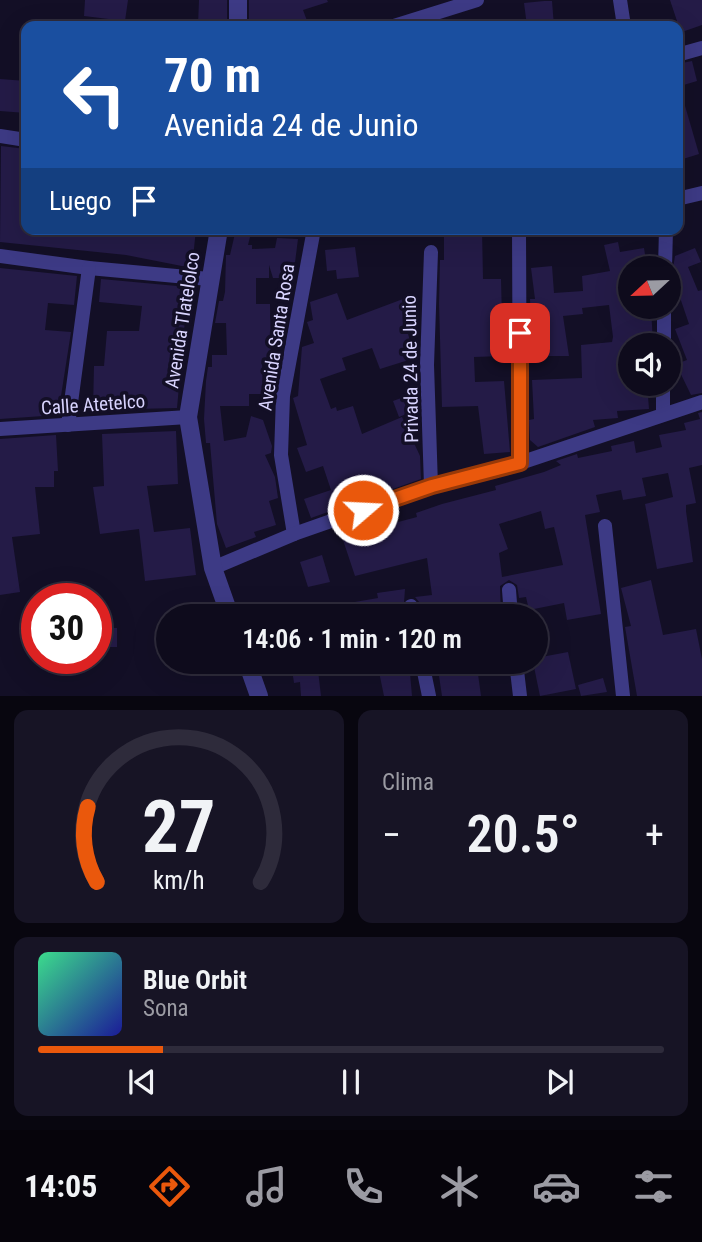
<!DOCTYPE html>
<html lang="es">
<head>
<meta charset="utf-8">
<style>
	:root { --surface:#0e0b1c; --page:#171425; --text:#f1f3f6; --muted:#9b9ba3; --line:#2e2b3b; --accent:#ea580c }
	body { margin:0; font-family:"Roboto Condensed",sans-serif; background:var(--page); color:var(--text); height:100vh; display:flex; flex-direction:column; font-size:26px; white-space:nowrap }
	* { box-sizing:border-box; margin:0 }
	p { font-size:23px; color:var(--muted) }
	.icon { flex:none; width:38px; height:38px; fill:none; stroke:currentColor; stroke-width:2; stroke-linecap:round; stroke-linejoin:round }
	.map { position:relative; height:696px; overflow:hidden }
	.side { display:flex; flex-direction:column; gap:14px; padding:14px; background:#08060f; flex:1 }
	.side>* { flex:none }
	.hud { position:absolute; left:21px; top:21px; width:662px; height:214px; border-radius:14px; box-shadow:0 7px 28px #0002,0 0 0 2px var(--line); background:#1a4fa0; color:#fff; overflow:hidden }
	.needle { width:46px; rotate:248deg }
	.controls { position:absolute; left:618px; top:256px; display:grid; gap:14px }
	.controls a { display:grid; place-items:center; width:63px; height:63px; border-radius:50%; background:var(--surface); box-shadow:0 7px 28px #0002,0 0 0 2px var(--line); font-size:35px }
	.speed { position:absolute; left:21px; top:583px; display:flex; gap:14px; font-size:35px; font-weight:700; text-align:center }
	.speed>* { display:grid; place-content:center; width:91px; height:91px; border-radius:50%; background:var(--surface); box-shadow:0 7px 28px #0002,0 0 0 2px var(--line); line-height:1 }
	.speed .limit { border:10px solid #d22; background:#fff; color:#111 }
	.pin { position:absolute; display:grid; place-items:center; width:60px; height:60px; color:#fff; margin:-30px; border-radius:14px; box-shadow:0 4px 10px #0006 }
	.me { position:absolute; width:77px; margin:-38px; rotate:71deg; stroke-linejoin:round; filter:drop-shadow(0 0 5px #0008) }
	.turn { display:flex; align-items:center; gap:24px; height:147px; padding:0 28px; font-size:32px }
	.turn .icon { width:91px; height:91px; stroke-width:2.5 }
	.turn b { display:block; font-size:49px; line-height:60px }
	.then { display:flex; align-items:center; height:66px; padding:0 28px; background:#0003; gap:14px; font-size:26px }
	.big { font-size:52px; font-weight:600; line-height:1.1 }
	.side .widget { flex:1; display:flex; flex-direction:column; justify-content:center; gap:10px; min-width:0; padding:0 24px; border-radius:14px; background:var(--page) }
	.side .dial { align-items:center; gap:0 }
	.dial svg { height:182px; overflow:visible; fill:none; stroke:var(--line); stroke-width:7; stroke-linecap:round; text-anchor:middle }
	.dial text { fill:var(--text); stroke:none }
	.song { display:flex; align-items:center; gap:21px }
	.cover { width:84px; height:84px; border-radius:10px; background:linear-gradient(135deg,hsl(150 70% 55%),hsl(240 70% 35%)) }
	.played { height:7px; border-radius:4px; background:linear-gradient(90deg,var(--accent) 20%,var(--line) 20%) }
	.keys { display:flex; justify-content:space-around; direction:ltr }
	.heat { display:flex; justify-content:space-between; align-items:center; font-size:38px; direction:ltr }
	.side .tiles { flex:1; display:grid; gap:14px; grid-template-columns:1fr 1fr }
	.widget:last-child { grid-column:span 2 }
	.trip { position:absolute; left:156px; top:604px; width:392px; height:70px; border-radius:35px; background:var(--surface); box-shadow:0 7px 28px #0002,0 0 0 2px var(--line); font-weight:600; line-height:70px; text-align:center }
	.tabs { display:flex; height:112px; justify-content:space-around; align-items:center; background:#06040b; color:var(--muted) }
	.tabs .icon { width:49px; height:49px }
	.tabs .selected { color:var(--accent) }
	.tabs b { font-size:32px; color:var(--text) }
	.map>svg:first-child { display:block }
	.building { fill:#241b47; fill-rule:evenodd }
	.lines { fill:none; stroke-linecap:round; stroke-linejoin:round }
	.minor { stroke:#3d3a85; stroke-width:14 }
	.tertiary { stroke:#3d3a85; stroke-width:18 }
	.route-casing { stroke:#983908; stroke-width:18 }
	.route { stroke:#ea580c; stroke-width:12 }
	.labels { text-anchor:middle; stroke-width:7; stroke-linejoin:round; paint-order:stroke }
	.street-label { font-size:19px; fill:#d9d4ff; stroke:#130f26 }
</style>
</head>
<body>
<div class="map">
<svg width="702" height="696" viewBox="0 0 702 696">
	<rect width="100%" height="100%" fill="#130f26"/>
	<g class="building">
		<path d="M85,0H128L125,21L84,16Z"/>
		<path d="M199,0H227V26H198Z"/>
		<path d="M249,0H327L328,2L303,10L309,26H249Z"/>
		<path d="M670,0H702V25L682,32L685,43L677,45V21Z"/>
		<path d="M544,1H552L554,26H527L524,3Z"/>
		<path d="M692,61L697,81L677,87V64Z"/>
		<path d="M0,79L26,81V113L0,111Z"/>
		<path d="M677,92H681L699,154L683,159L677,142Z"/>
		<path d="M1,146L26,149V229H196L192,268L126,255L0,242Z"/>
		<path d="M236,229H252L248,245H252V249L275,248L277,238L298,239L293,278H273L269,265V278H256V304H270L271,361H262L263,394H249V406H220L224,441L246,437L251,416L263,420L272,446L271,453L265,455L275,477L278,498L269,501L276,525L254,532L256,537L226,548L217,524L210,443H206L204,419L206,381L208,367H212V355H227L226,323H215L219,301H223L225,292L226,255H230Z"/>
		<path d="M444,229H482L483,279H501L503,356L474,357L475,382L504,381L510,452L484,454L478,406L442,407L439,304L440,260H444Z"/>
		<path d="M618,242L620,252L644,248L647,268H630V306H651L653,345H630V383H647L649,409L617,411L618,418L593,420L595,427L538,447L530,440L529,420L534,419L532,380L582,378L581,345L612,342L613,337L609,305L582,308L583,314L563,316L569,356H532L530,299H535L531,268L552,266L554,293L583,291L582,276L610,271L604,245Z"/>
		<path d="M355,247L359,277L337,279L336,270L327,271L325,250Z"/>
		<path d="M695,248L701,262L688,267L698,291L702,290V393L691,395L676,364L687,360L675,329L689,324L672,274L675,256Z"/>
		<path d="M0,268L77,276L74,305L48,303L45,330L71,332L58,415L0,419Z"/>
		<path d="M101,279L188,287L177,408L93,410L94,366H104L107,331H139L142,306L99,302Z"/>
		<path d="M337,293L347,320L403,299L412,324L406,327L415,358L380,369L372,348L342,358L346,370L320,379L331,409L336,407L337,411L353,406L362,434L402,417L420,456L421,479L311,518L304,499L331,490L323,466L306,472L297,448L307,445L293,398L298,396L302,347L314,343L307,322L313,320L310,302Z"/>
		<path d="M412,394L418,409L399,417L393,401Z"/>
		<path d="M702,412V465L689,468L696,503L686,505V511L693,562L657,569L645,504L673,497L668,473L642,478L646,496L623,500L621,490L596,495L600,512L585,515L601,614L567,620L564,603L529,610L526,597L519,598L517,585L509,580L500,586L501,616H422L420,603L415,597L432,595L427,558L355,576L343,540L357,533L417,517L416,513L442,504L496,490L495,486L544,472L561,465L556,461L577,454L578,458L612,451L611,446L634,441L636,453L662,447L659,435L686,430L684,423L700,419L698,413ZM541,511L545,529L554,527L563,565L502,577L499,553L508,549L499,524Z"/>
		<path d="M176,431L178,484L147,486L154,532L190,528L196,575L145,581L139,529L100,534L93,487L104,486L102,434Z"/>
		<path d="M56,435L58,471H54V487H35L40,534L12,537L20,592L0,595V439Z"/>
		<path d="M322,555L330,582L308,587L300,562Z"/>
		<path d="M651,580L663,635L696,629L702,659V696H637L625,627L631,626L621,588Z"/>
		<path d="M405,589L403,616H350L349,603L378,598L377,593Z"/>
		<rect x="96" y="628" width="21" height="19"/>
		<path d="M568,652L576,689L540,696L533,662L536,658Z"/>
		<path d="M291,662H317L321,696H301L300,682L294,683Z"/>
		<path d="M377,662H409L412,696H384Z"/>
		<path d="M471,662H507V669L478,674L481,696H442L439,676L473,671Z"/>
		<path d="M603,678L607,692L581,696L578,685Z"/>
	</g>
	<g class="lines">
		<g class="minor">
			<path d="M620,0L624,26"/>
			<path d="M394,26L477,0"/>
			<path d="M677,55L702,48"/>
			<path d="M0,136L26,140"/>
			<path d="M677,199L702,193"/>
			<path d="M519,229L520,463"/>
			<path d="M431,252L427,365L431,486"/>
			<path d="M0,256L89,268L209,279"/>
			<path d="M665,268L666,229"/>
			<path d="M664,345V306"/>
			<path d="M663,414V383"/>
			<path d="M68,425L89,268"/>
			<path d="M0,429L188,417"/>
			<path d="M605,526L623,696"/>
			<path d="M294,534L281,455L283,396L314,229"/>
			<path d="M213,568L294,534L431,486L520,463L702,402"/>
			<path d="M509,590L511,616"/>
			<path d="M411,606L413,616"/>
			<path d="M422,662L429,696"/>
			<path d="M516,662L520,696"/>
		</g>
		<g class="tertiary">
			<path d="M238,26V0"/>
			<path d="M219,229L188,417L213,568L230,616"/>
			<path d="M247,662L259,696"/>
		</g>
	</g>
	<g class="lines">
		<defs>
			<path id="route" d="M363,510L432,486L520,463V333"/>
		</defs>
		<use href="#route" class="route-casing"/>
		<use href="#route" class="route"/>
	</g>
	<g class="labels">
		<g class="street-label">
			<text transform="translate(182 320) rotate(-81)" y="7">Avenida Tlatelolco</text>
			<text transform="translate(276 337) rotate(-81)" y="7">Avenida Santa Rosa</text>
			<text transform="translate(410 369) rotate(-91)" y="7">Privada 24 de Junio</text>
			<text transform="translate(93 404) rotate(-4)" y="7">Calle Atetelco</text>
		</g>
	</g>
</svg>
<div class="controls">
<a><svg class="needle" viewBox="-14 -14 28 28"><path d="M0-13l5 13h-10z" fill="#e53935"/><path d="M0 13l5-13h-10z" fill="#9b9ba3"/></svg></a>
<a><svg class="icon" aria-label="sound" viewBox="0 0 24 24"><path d="M4 9h4l5-4v14l-5-4H4zM17 9q2 3 0 6"/></svg></a>
</div>
<div class="speed"><div class="limit">30</div></div>
<div class="pin" style="left:520px;top:333px;background:#d93025"><svg class="icon" aria-label="arrive" viewBox="0 0 24 24"><path d="M6 21V4h12l-3 4 3 4H6"/></svg></div>
<svg class="me" style="left:363px;top:510px" viewBox="-20 -20 40 40"><circle r="17" fill="#ea580c" stroke="#fff" stroke-width="3"/><path d="M0-11L8 9 0 5-8 9z" fill="#fff"/></svg>
<div class="trip">14:06 · 1 min · 120 m</div>
<div class="hud">
<div class="turn"><svg class="icon" aria-label="left" viewBox="0 0 24 24"><path d="M17 20v-9H6M10 6l-5 5 5 5"/></svg><div><b>70 m</b>Avenida 24 de Junio</div></div>
<div class="then">Luego<svg class="icon" aria-label="arrive" viewBox="0 0 24 24"><path d="M6 21V4h12l-3 4 3 4H6"/></svg></div>
</div>
</div>
<section class="side">
<div class="tiles">
<div class="widget dial"><svg viewBox="0 0 100 80">
<path d="M14 69A42 42 0 1 1 86 69"/>
<path d="M14 69A42 42 0 0 1 10 36" stroke="#ea580c"/>
<text x="50" y="56" font-size="32" font-weight="700">27</text>
<text x="50" y="72" font-size="11">km/h</text>
</svg></div>
<div class="widget"><p>Clima</p>
<div class="heat"><a>−</a><b class="big">20.5°</b><a>+</a></div>
</div>
<div class="widget">
<div class="song"><i class="cover"></i><div><b>Blue Orbit</b><p>Sona</p></div></div>
<div class="played"></div>
<div class="keys"><svg class="icon" aria-label="previous" viewBox="0 0 24 24"><path d="M18 5L8 12l10 7zM5 5v14"/></svg><svg class="icon" aria-label="pause" viewBox="0 0 24 24"><path d="M8 5v14M16 5v14"/></svg><svg class="icon" aria-label="next" viewBox="0 0 24 24"><path d="M6 5l10 7-10 7zM19 5v14"/></svg></div>
</div>
</div>
</section>
<nav class="tabs">
<b>14:05</b>
<svg class="icon selected" aria-label="directions" viewBox="0 0 24 24"><path d="M12 3l9 9-9 9-9-9zM9 14v-3h6M13 9l2 2-2 2"/></svg>
<svg class="icon" aria-label="music" viewBox="0 0 24 24"><path d="M9 18V5l10-2v13"/><circle cx="6" cy="18" r="3"/><circle cx="16" cy="16" r="3"/></svg>
<svg class="icon" aria-label="phone" viewBox="0 0 24 24"><path d="M5 4h4l2 5-3 2q2 4 5 5l2-3 5 2v4C11 20 4 13 5 4z"/></svg>
<svg class="icon" aria-label="climate" viewBox="0 0 24 24"><path d="M12 3v18M4 7l16 10M4 17L20 7"/></svg>
<svg class="icon" aria-label="car" viewBox="0 0 24 24"><path d="M5 17H2v-5l4-1 3-4h7l3 4 3 1v5h-3M9 17h6M6 11h13"/><circle cx="7" cy="17" r="2"/><circle cx="17" cy="17" r="2"/></svg>
<svg class="icon" aria-label="filters" viewBox="0 0 24 24"><path d="M4 7h16M4 17h16"/><circle cx="9" cy="7" r="2"/><circle cx="15" cy="17" r="2"/></svg>
</nav>
</body>
</html>
